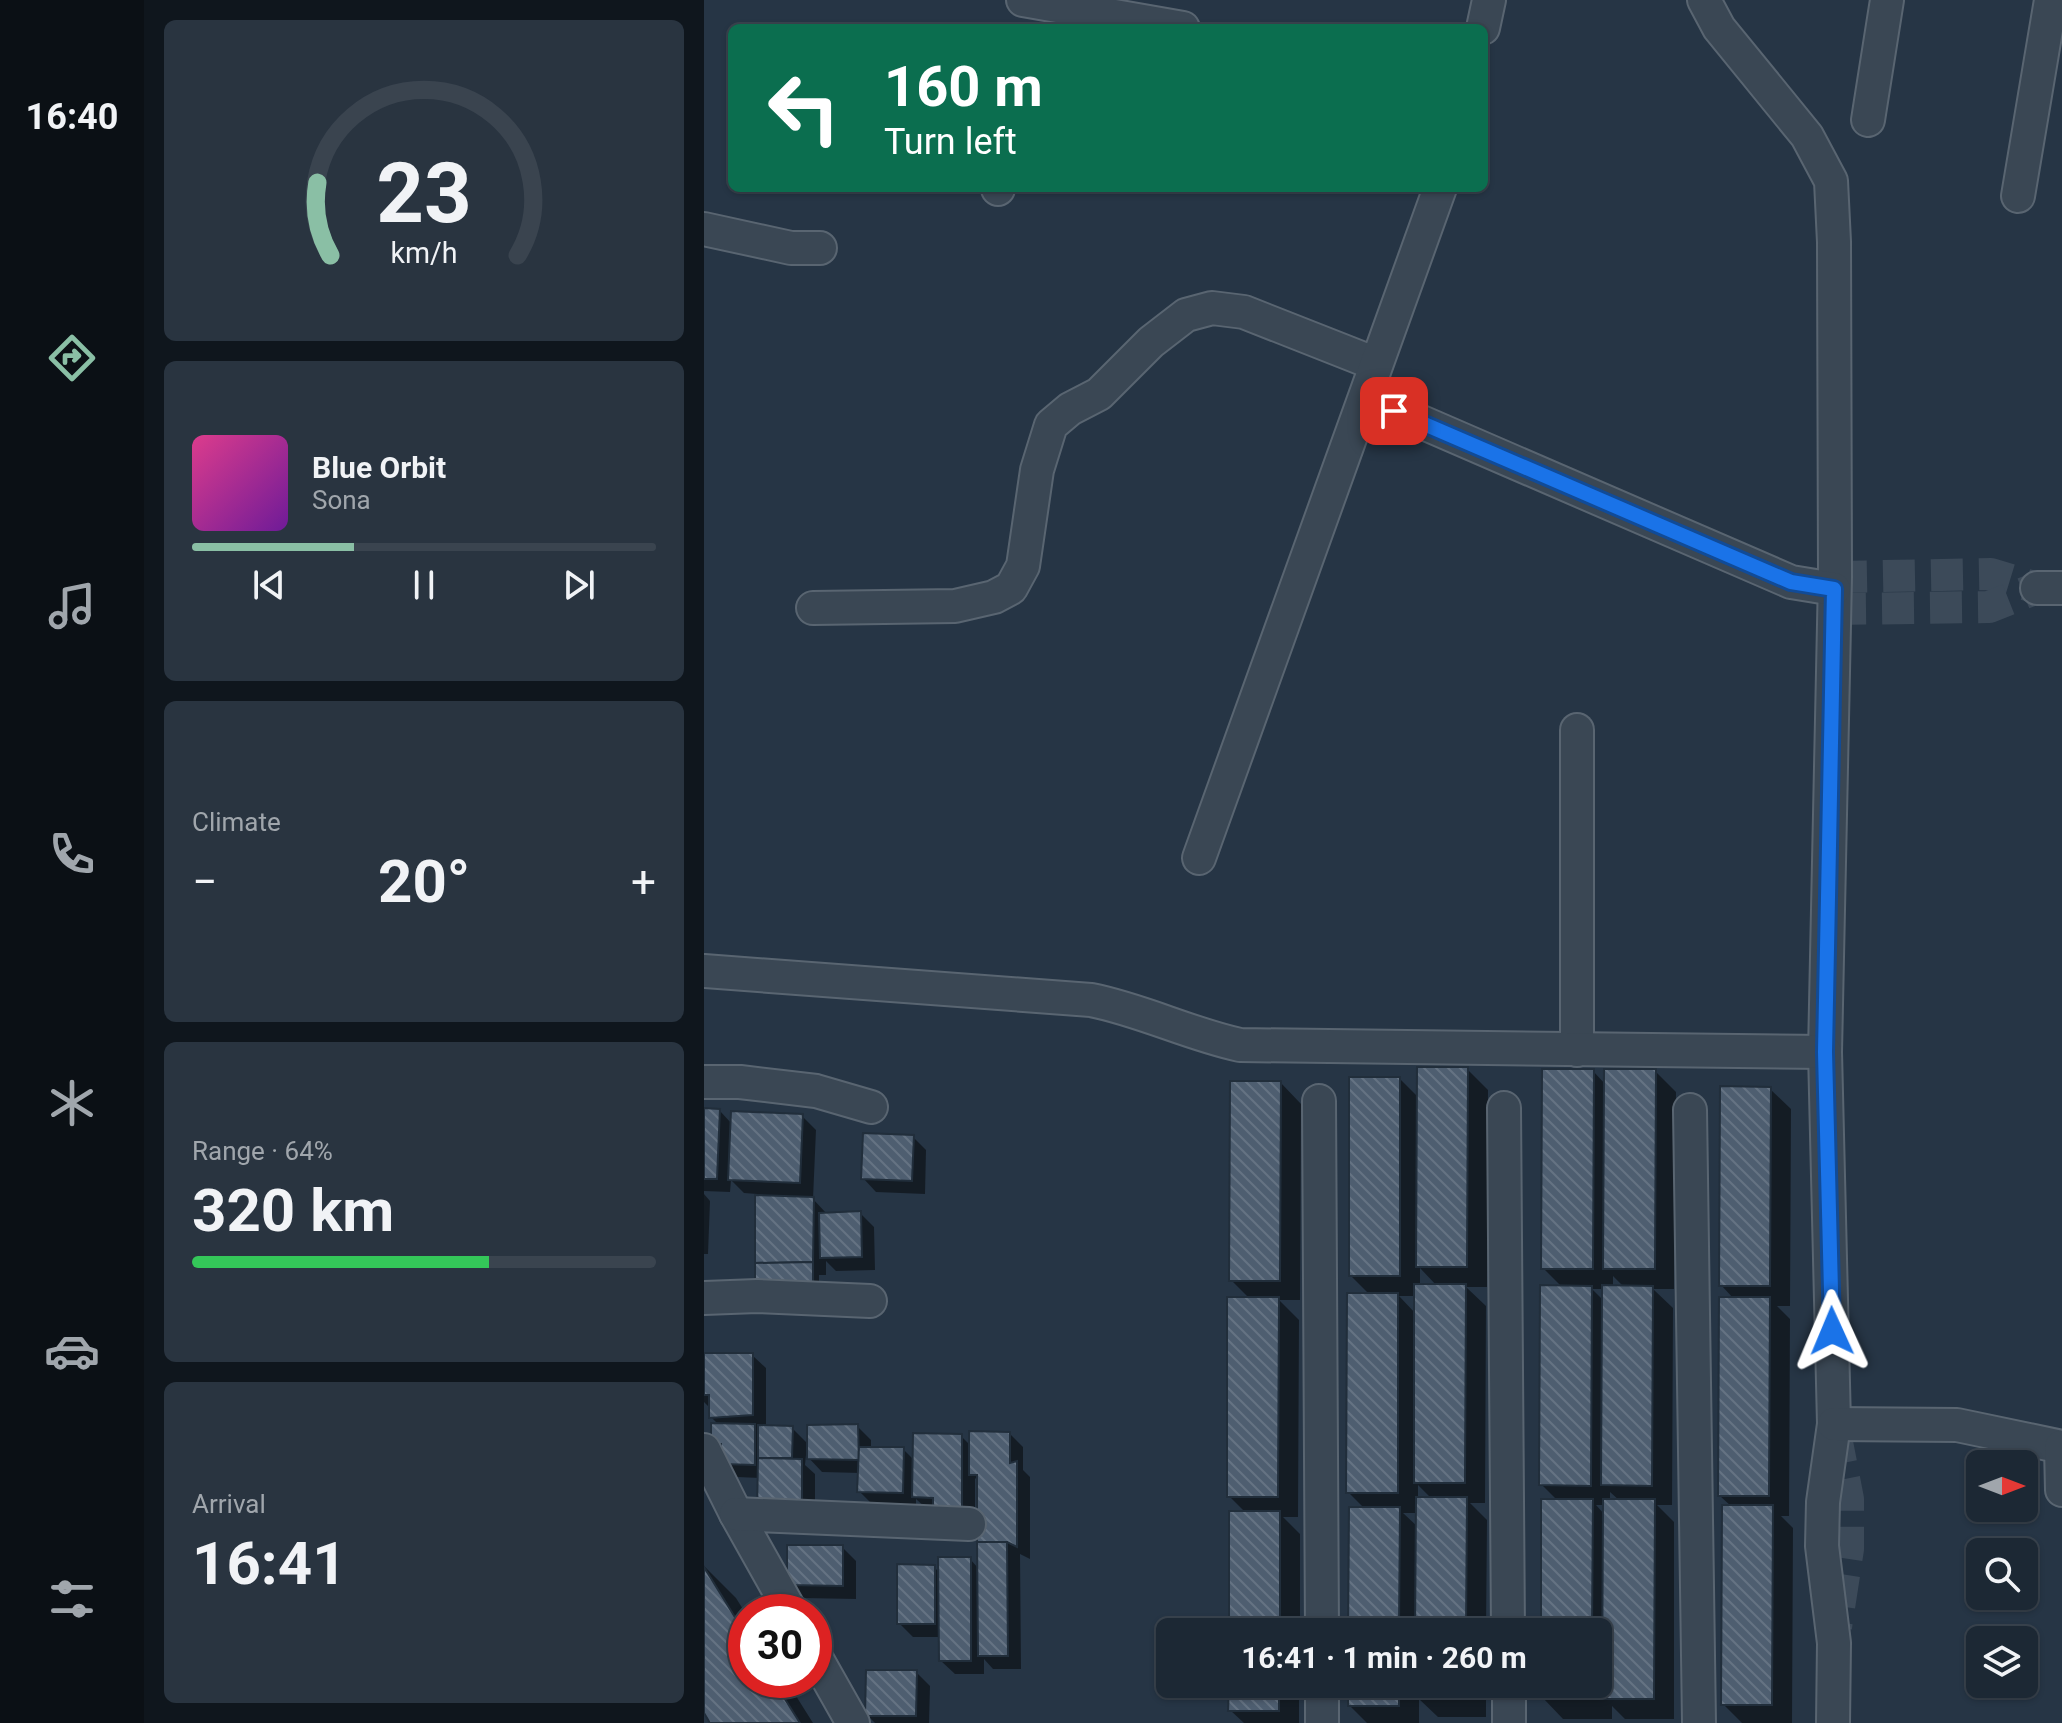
<!DOCTYPE html>
<html lang="en">
<head>
<meta charset="utf-8">
<style>
	:root { --surface:#1c2834; --page:#293440; --text:#f1f3f6; --muted:#a0a6ac; --line:#3a444f; --accent:#8abfa5 }
	body { margin:0; font-family:Roboto,sans-serif; background:var(--page); color:var(--text); height:100vh; display:flex; flex-direction:column; font-size:30px; white-space:nowrap }
	* { box-sizing:border-box; margin:0 }
	p { font-size:26px; color:var(--muted) }
	.icon { flex:none; width:44px; height:44px; fill:none; stroke:currentColor; stroke-width:2; stroke-linecap:round; stroke-linejoin:round }
	.map { position:relative; flex:1; overflow:hidden }
	.sheet { display:flex; flex-direction:column; gap:20px; padding:20px; background:#0f161d; width:560px }
	.sheet>* { flex:none }
	.banner { position:absolute; left:24px; top:24px; width:760px; height:168px; border-radius:12px; box-shadow:0 2px 6px #0004,0 0 0 2px var(--line); background:#0b6e4f; color:#fff; overflow:hidden }
	.needle { width:52px; rotate:90deg }
	.fabs { position:absolute; left:1262px; top:1450px; display:grid; gap:16px }
	.fabs a { display:grid; place-items:center; width:72px; height:72px; border-radius:12px; background:var(--surface); box-shadow:0 2px 6px #0004,0 0 0 2px var(--line); font-size:40px }
	.speed { position:absolute; left:24px; top:1594px; display:flex; gap:16px; font-size:40px; font-weight:700; text-align:center }
	.speed>* { display:grid; place-content:center; width:104px; height:104px; border-radius:50%; background:var(--surface); box-shadow:0 2px 6px #0004,0 0 0 2px var(--line); line-height:1 }
	.speed .limit { border:12px solid #d22; background:#fff; color:#111 }
	.pin { position:absolute; display:grid; place-items:center; width:68px; height:68px; color:#fff; margin:-34px; border-radius:16px; box-shadow:0 4px 12px #0006 }
	.me { position:absolute; width:88px; margin:-44px; rotate:359deg; stroke-linejoin:round; filter:drop-shadow(0 0 6px #0008) }
	.turn { display:flex; align-items:center; gap:28px; height:168px; padding:0 24px; font-size:36px }
	.turn .icon { width:104px; height:104px; stroke-width:2.5 }
	.turn b { display:block; font-size:56px; line-height:68px }
	.big { font-size:60px; font-weight:700; line-height:1.1 }
	.sheet .widget { flex:1; display:flex; flex-direction:column; justify-content:center; gap:12px; min-width:0; padding:0 28px; border-radius:12px; background:var(--page) }
	.sheet .dial { align-items:center; gap:0 }
	.dial svg { height:208px; overflow:visible; fill:none; stroke:var(--line); stroke-width:7; stroke-linecap:round; text-anchor:middle }
	.dial text { fill:var(--text); stroke:none }
	.song { display:flex; align-items:center; gap:24px }
	.cover { width:96px; height:96px; border-radius:12px; background:linear-gradient(135deg,hsl(330 70% 55%),hsl(280 70% 35%)) }
	.played { height:8px; border-radius:4px; background:linear-gradient(90deg,var(--accent) 35%,var(--line) 35%) }
	.keys { display:flex; justify-content:space-around; direction:ltr }
	.heat { display:flex; justify-content:space-between; align-items:center; font-size:44px; direction:ltr }
	.charge { height:12px; border-radius:6px; background:linear-gradient(90deg,#34c759 64%,var(--line) 0) }
	.trip { position:absolute; left:452px; top:1618px; width:456px; height:80px; border-radius:12px; background:var(--surface); box-shadow:0 2px 6px #0004,0 0 0 2px var(--line); font-weight:700; line-height:80px; text-align:center }
	main { display:flex; flex:1; min-height:0 }
	.tabs { display:flex; flex-direction:column; width:144px; justify-content:space-around; align-items:center; background:#0b1015; color:var(--muted) }
	.tabs .icon { width:56px; height:56px }
	.tabs .current { color:var(--accent) }
	.tabs b { font-size:36px; color:var(--text) }
	.map>svg:first-child { display:block }
	.shadow { fill:#0007; fill-rule:evenodd }
	.building { fill:url(#building-back-hatch); stroke:#212e3b; stroke-width:2 }
	.lines { fill:none; stroke-linecap:round; stroke-linejoin:round }
	.minor-tunnel { stroke:#3c4a59; stroke-width:32; stroke-dasharray:32 16; stroke-linecap:butt }
	.minor-casing { stroke:#596571; stroke-width:36 }
	.minor { stroke:#3a4754; stroke-width:32 }
	.route-casing { stroke:#114b97; stroke-width:20 }
	.route { stroke:#1a73e8; stroke-width:14 }
</style>
</head>
<body>
<main>
<nav class="tabs">
<b>16:40</b>
<svg class="icon current" aria-label="directions" viewBox="0 0 24 24"><path d="M12 3l9 9-9 9-9-9zM9 14v-3h6M13 9l2 2-2 2"/></svg>
<svg class="icon" aria-label="music" viewBox="0 0 24 24"><path d="M9 18V5l10-2v13"/><circle cx="6" cy="18" r="3"/><circle cx="16" cy="16" r="3"/></svg>
<svg class="icon" aria-label="phone" viewBox="0 0 24 24"><path d="M5 4h4l2 5-3 2q2 4 5 5l2-3 5 2v4C11 20 4 13 5 4z"/></svg>
<svg class="icon" aria-label="climate" viewBox="0 0 24 24"><path d="M12 3v18M4 7l16 10M4 17L20 7"/></svg>
<svg class="icon" aria-label="car" viewBox="0 0 24 24"><path d="M5 17H2v-5l4-1 3-4h7l3 4 3 1v5h-3M9 17h6M6 11h13"/><circle cx="7" cy="17" r="2"/><circle cx="17" cy="17" r="2"/></svg>
<svg class="icon" aria-label="filters" viewBox="0 0 24 24"><path d="M4 7h16M4 17h16"/><circle cx="9" cy="7" r="2"/><circle cx="15" cy="17" r="2"/></svg>
</nav>
<section class="sheet">
<div class="widget dial"><svg viewBox="0 0 100 80">
<path d="M14 69A42 42 0 1 1 86 69"/>
<path d="M14 69A42 42 0 0 1 9 41" stroke="#8abfa5"/>
<text x="50" y="56" font-size="32" font-weight="700">23</text>
<text x="50" y="72" font-size="11">km/h</text>
</svg></div>
<div class="widget">
<div class="song"><i class="cover"></i><div><b>Blue Orbit</b><p>Sona</p></div></div>
<div class="played"></div>
<div class="keys"><svg class="icon" aria-label="previous" viewBox="0 0 24 24"><path d="M18 5L8 12l10 7zM5 5v14"/></svg><svg class="icon" aria-label="pause" viewBox="0 0 24 24"><path d="M8 5v14M16 5v14"/></svg><svg class="icon" aria-label="next" viewBox="0 0 24 24"><path d="M6 5l10 7-10 7zM19 5v14"/></svg></div>
</div>
<div class="widget"><p>Climate</p>
<div class="heat"><a>−</a><b class="big">20°</b><a>+</a></div>
</div>
<div class="widget"><p>Range · 64%</p><b class="big">320 km</b><div class="charge"></div></div>
<div class="widget"><p>Arrival</p><b class="big">16:41</b></div>
</section>
<div class="map">
<svg width="1358" height="1723" viewBox="0 0 1358 1723">
	<defs>
		<pattern id="building-back-hatch" width="6" height="6" patternUnits="userSpaceOnUse" patternTransform="scale(2)"><rect width="6" height="6" fill="#4e5e70"/><path d="M-1 5l2 2M0 0l6 6M5-1l2 2" fill="none" stroke="#657383"/></pattern>
	</defs>
	<rect width="100%" height="100%" fill="#263545"/>
	<g class="shadow">
		<path d="M763,1069L784,1090L783,1287H762L782,1306L781,1503H766L783,1520L782,1632H646L661,1509L644,1492L666,1295L647,1276L696,1079L715,1098ZM716,1268L733,1286H716ZM695,1296H712V1314ZM714,1485L728,1499H714ZM699,1513H714V1527Z"/>
		<path d="M889,1071L902,1085L951,1071L972,1092L970,1289H949L969,1308L968,1505H953L970,1522V1719H921L908,1706V1719H859L839,1698V1684H894V1632H839L854,1501L837,1484L858,1287L839,1268ZM909,1276L920,1287H909ZM888,1289H900V1301ZM906,1492L916,1501H906ZM892,1505H901V1515Z"/>
		<path d="M577,1083L597,1104L596,1300H575L595,1320L594,1517H579L596,1534V1632H527L542,1513L525,1496L546,1299L527,1280Z"/>
		<path d="M1066,1089L1087,1109L1086,1306H1073L1086,1319L1085,1516H1077L1089,1528L1088,1723H1038L1019,1704L1028,1507L1016,1496L1030,1299L1017,1285Z"/>
		<path d="M0,1110L16,1111L28,1124L98,1116L112,1130L109,1199L123,1214L156,1213L170,1227L171,1270L132,1271L122,1261V1275H115V1292L53,1286V1194L40,1193L27,1180L26,1192L0,1191Z"/>
		<path d="M209,1137L222,1150L221,1194L172,1192L159,1178Z"/>
		<path d="M0,1194L6,1201L4,1254H0Z"/>
		<path d="M0,1355H48L62,1368V1428H88L105,1445L153,1426L167,1440V1449H199L211,1461L257,1436L267,1446L306,1434L319,1447V1470L326,1477V1559L316,1554L317,1669H289L280,1659V1674H251L237,1661V1637H209L195,1623L230,1567L236,1573L266,1559L275,1569V1482L271,1478V1526L224,1510L212,1499V1506L169,1505L155,1491L156,1473L118,1472L102,1455L101,1465L111,1474V1524L56,1478L33,1477L19,1463L9,1443L16,1426L7,1417V1409L0,1402Z"/>
		<path d="M138,1547L152,1561V1599L98,1598L85,1585Z"/>
		<path d="M0,1566L32,1598L42,1614V1680H82L109,1723H8L0,1709Z"/>
		<path d="M212,1672L226,1686L225,1723H171L163,1715Z"/>
		<path d="M527,1684H595V1723H540L526,1710Z"/>
		<path d="M646,1684H782V1717H734L715,1699V1723H663L646,1706Z"/>
	</g>
	<g class="building">
		<path d="M713,1067H764L763,1267H712Z"/>
		<path d="M838,1069H890L889,1269H837Z"/>
		<path d="M900,1069H952L951,1269H899Z"/>
		<rect x="645" y="1077" width="51" height="199"/>
		<path d="M526,1081H577L576,1281H525Z"/>
		<path d="M1016,1086L1067,1087L1066,1286H1015Z"/>
		<path d="M0,1108L16,1109L13,1179H0Z"/>
		<path d="M27,1111L99,1114L96,1183L24,1180Z"/>
		<path d="M159,1133L210,1135L208,1181L157,1179Z"/>
		<path d="M51,1195L110,1197L109,1262L51,1263Z"/>
		<path d="M157,1211L158,1257L116,1258L115,1213Z"/>
		<path d="M109,1262V1287H51V1263Z"/>
		<path d="M710,1284H762L761,1483H710Z"/>
		<path d="M836,1285L888,1286L887,1486L835,1485Z"/>
		<path d="M898,1285L949,1286L948,1486L897,1485Z"/>
		<path d="M643,1293H694V1493H642Z"/>
		<path d="M523,1297H575L574,1497H523Z"/>
		<path d="M1015,1297H1066L1065,1496H1014Z"/>
		<path d="M0,1353H49V1415L5,1418V1395H0Z"/>
		<path d="M7,1423L51,1424V1465L17,1464V1444H7Z"/>
		<path d="M154,1424L155,1460L103,1459V1425Z"/>
		<path d="M54,1425L89,1426L88,1458H54Z"/>
		<path d="M265,1431L306,1432V1463L313,1461V1547L303,1542H273V1475H265Z"/>
		<path d="M209,1433L258,1434V1513H229V1498L208,1497Z"/>
		<path d="M155,1447H200L199,1493L153,1492Z"/>
		<path d="M54,1458L98,1459V1511L53,1510Z"/>
		<path d="M712,1497H763L762,1632H711Z"/>
		<path d="M837,1499H889L888,1632H837Z"/>
		<path d="M899,1499H951L950,1699H898Z"/>
		<path d="M1018,1505H1069L1068,1705H1017Z"/>
		<path d="M645,1507H696L695,1632H644Z"/>
		<rect x="525" y="1511" width="51" height="121"/>
		<path d="M273,1542H303L304,1656H274Z"/>
		<path d="M83,1545H139V1586L83,1585Z"/>
		<path d="M234,1557H267V1661H235Z"/>
		<path d="M193,1564L231,1565V1624H193Z"/>
		<path d="M0,1567L42,1635V1680H69L96,1723H6L0,1713Z"/>
		<path d="M162,1670H213L212,1716H161Z"/>
		<path d="M525,1684H575V1711H524Z"/>
		<rect x="644" y="1684" width="51" height="22"/>
		<rect x="711" y="1684" width="51" height="13"/>
		<rect x="837" y="1684" width="51" height="15"/>
	</g>
	<g class="lines">
		<g class="minor-tunnel">
			<path d="M1131,577L1287,574L1333,588"/>
			<path d="M1130,609L1285,607L1333,588"/>
			<path d="M1131,1432L1144,1499V1549L1132,1627"/>
		</g>
		<defs>
			<g id="minor">
				<path d="M319,0L479,28"/>
				<path d="M1000,0L1015,28L1103,136L1127,181L1130,242L1131,577L1121,1052L1130,1424L1119,1502L1118,1546L1130,1643L1129,1723"/>
				<path d="M779,28L785,0"/>
				<path d="M1164,120L1183,0"/>
				<path d="M294,189V188"/>
				<path d="M1314,196L1347,0"/>
				<path d="M0,229L87,248H116"/>
				<path d="M662,398L1087,582L1130,589"/>
				<path d="M1333,588H1358"/>
				<path d="M109,608L251,606L290,597L307,588L319,566L333,470L347,425L366,409L395,394L447,342L482,315L508,308L540,312L672,364"/>
				<path d="M873,730V1050"/>
				<path d="M495,858L736,188"/>
				<path d="M0,971L387,1000C438,1010 485,1034 536,1045L1121,1052"/>
				<path d="M0,1082H36L112,1091L167,1107"/>
				<path d="M615,1101L618,1632"/>
				<path d="M800,1108L804,1632"/>
				<path d="M986,1110L995,1723"/>
				<path d="M0,1298L53,1296L166,1301"/>
				<path d="M1130,1424L1253,1425L1358,1447"/>
				<path d="M1357,1447L1358,1490"/>
				<path d="M0,1450L32,1514L87,1612"/>
				<path d="M32,1514L265,1524"/>
				<path d="M110,1654L149,1723"/>
				<path d="M618,1684V1723"/>
				<path d="M805,1684V1723"/>
			</g>
		</defs>
		<use href="#minor" class="minor-casing"/>
		<use href="#minor" class="minor"/>
	</g>
	<g class="lines">
		<defs>
			<path id="route" d="M690,411L1087,582L1130,589L1121,1052L1128,1331"/>
		</defs>
		<use href="#route" class="route-casing"/>
		<use href="#route" class="route"/>
	</g>
</svg>
<div class="fabs">
<a><svg class="needle" viewBox="-14 -14 28 28"><path d="M0-13l5 13h-10z" fill="#e53935"/><path d="M0 13l5-13h-10z" fill="#a0a6ac"/></svg></a>
<a><svg class="icon" aria-label="search" viewBox="0 0 24 24"><circle cx="10" cy="10" r="6"/><path d="M15 15l6 6"/></svg></a>
<a><svg class="icon" aria-label="layers" viewBox="0 0 24 24"><path d="M12 4l9 5-9 5-9-5zM3 14l9 5 9-5"/></svg></a>
</div>
<div class="speed"><div class="limit">30</div></div>
<div class="pin" style="left:690px;top:411px;background:#d93025"><svg class="icon" aria-label="arrive" viewBox="0 0 24 24"><path d="M6 21V4h12l-3 4 3 4H6"/></svg></div>
<svg class="me" style="left:1128px;top:1331px" viewBox="-20 -20 40 40"><path d="M0-17L14 15 0 8-14 15z" fill="#1a73e8" stroke="#fff" stroke-width="4"/></svg>
<div class="trip">16:41 · 1 min · 260 m</div>
<div class="banner">
<div class="turn"><svg class="icon" aria-label="left" viewBox="0 0 24 24"><path d="M17 20v-9H6M10 6l-5 5 5 5"/></svg><div><b>160 m</b>Turn left</div></div>
</div>
</div>
</main>
</body>
</html>
